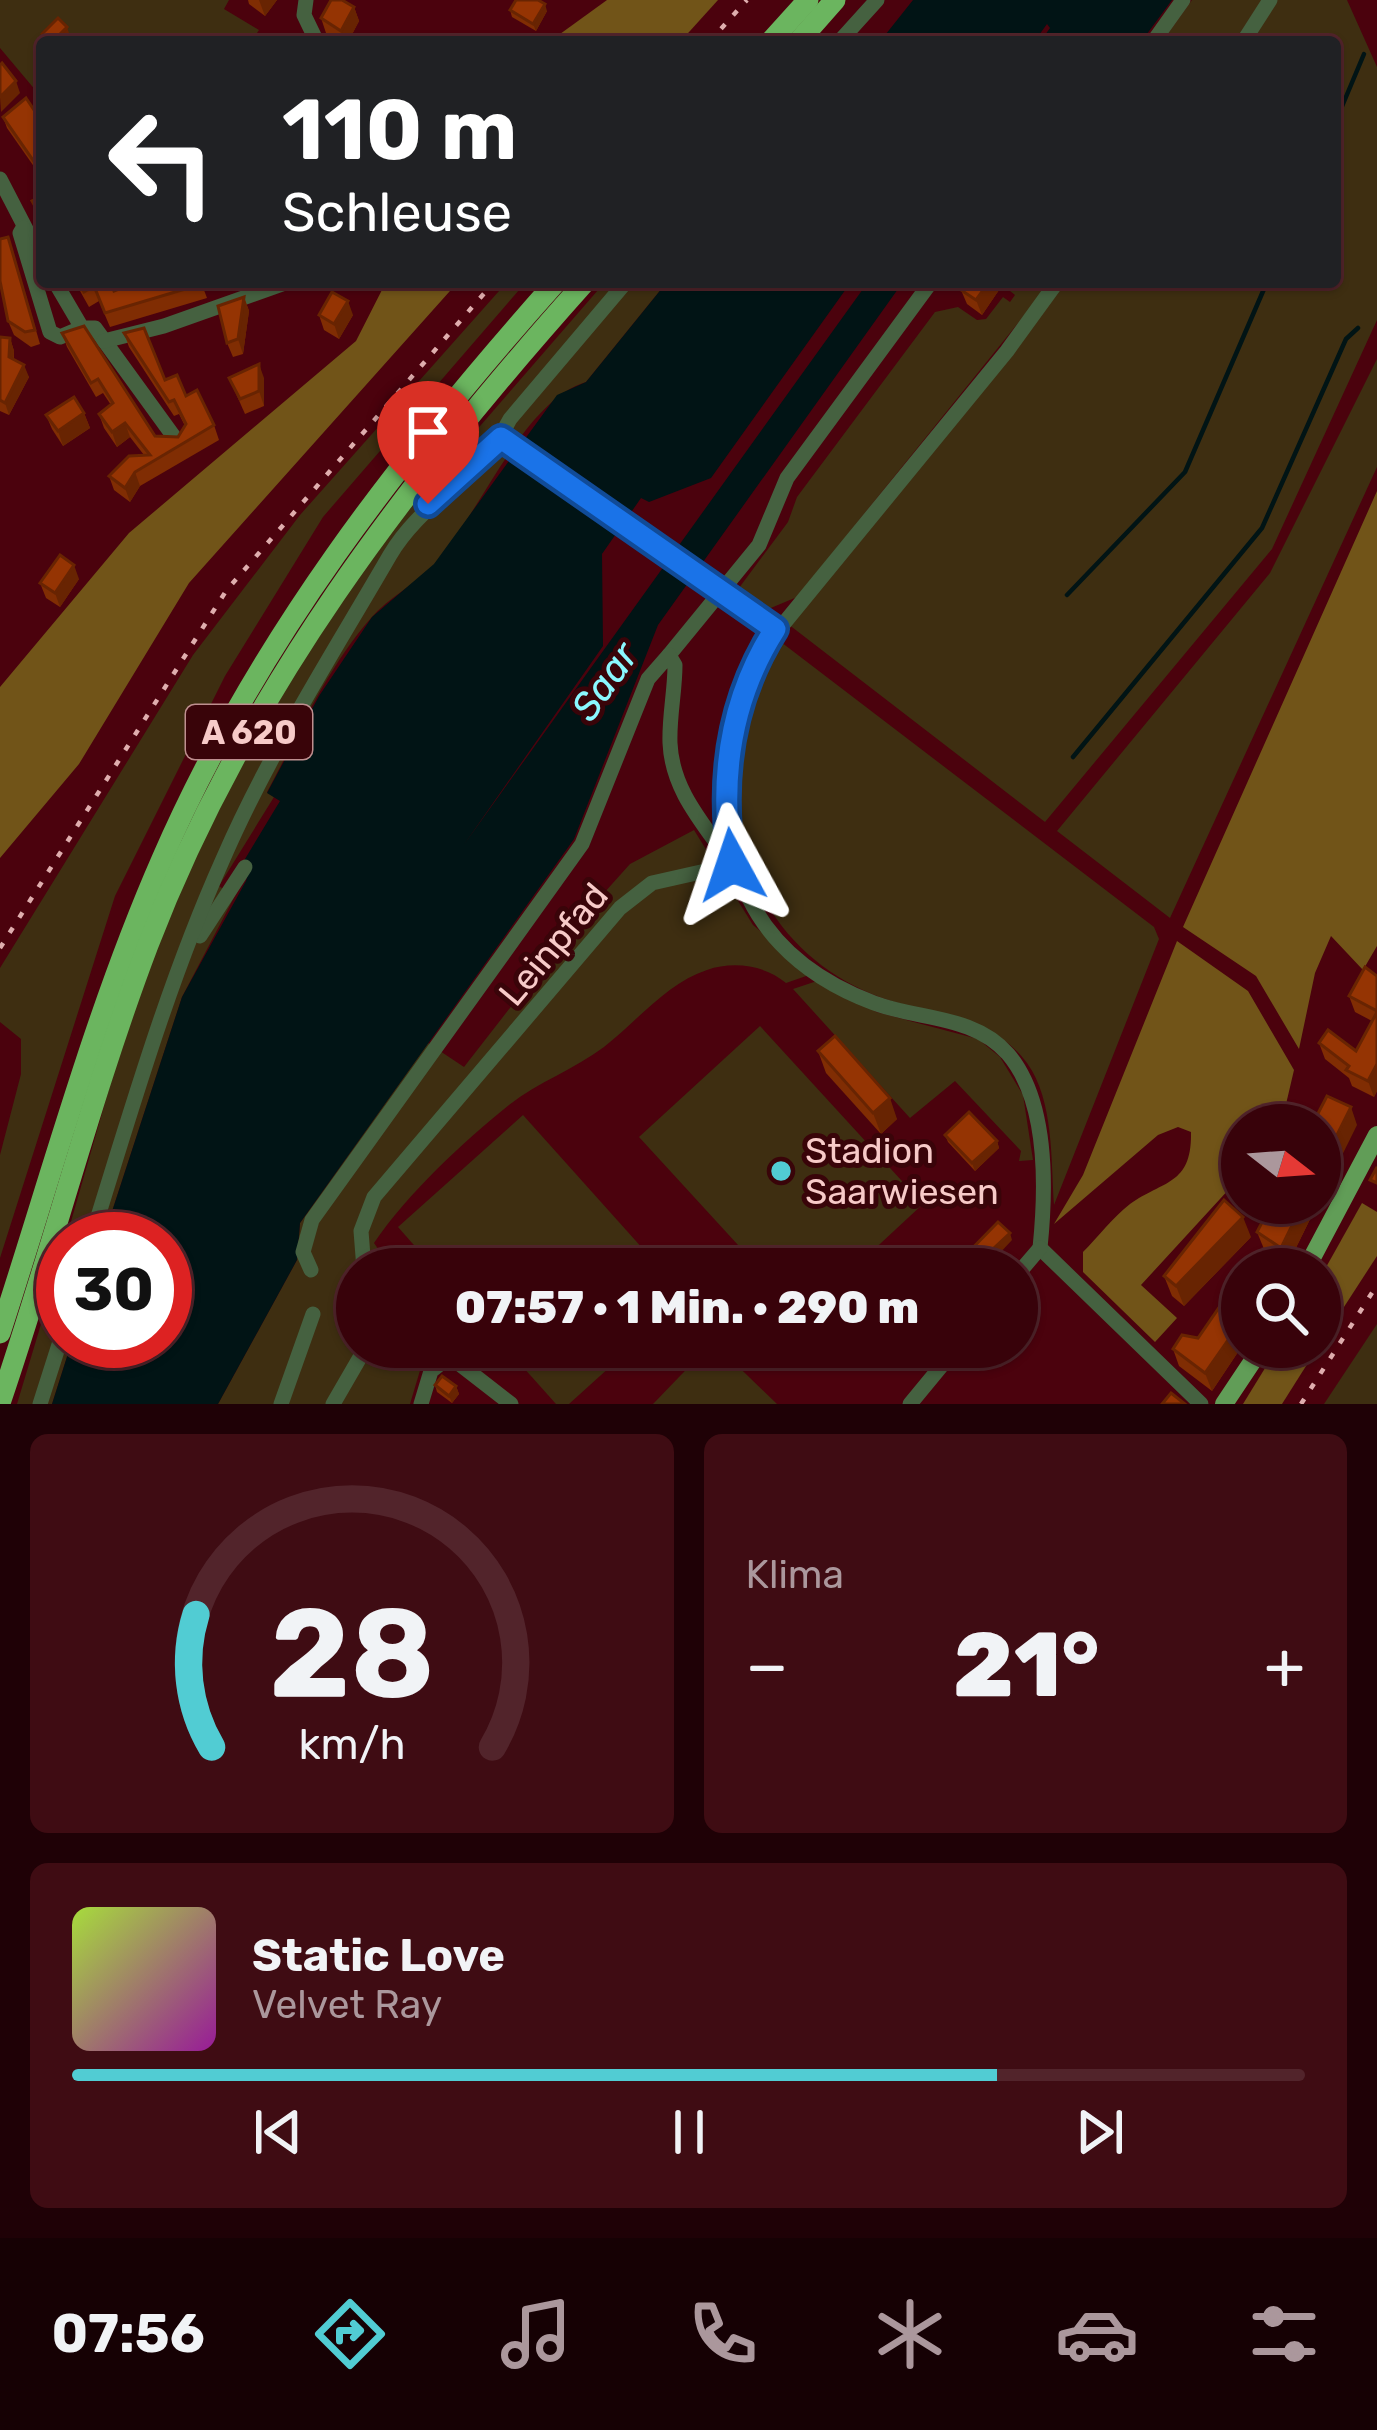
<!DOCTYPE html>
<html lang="de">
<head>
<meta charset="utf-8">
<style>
	:root { --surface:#38020a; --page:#3f0c13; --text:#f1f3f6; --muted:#ab979c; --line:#52242b; --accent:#51ccd3 }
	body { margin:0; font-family:Rubik,sans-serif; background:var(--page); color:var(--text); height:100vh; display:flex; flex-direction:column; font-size:45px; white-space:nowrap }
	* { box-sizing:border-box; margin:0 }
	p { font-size:39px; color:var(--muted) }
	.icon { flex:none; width:66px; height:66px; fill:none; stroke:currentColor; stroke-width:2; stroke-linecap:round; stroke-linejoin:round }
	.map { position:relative; height:1404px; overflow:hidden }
	.panel { display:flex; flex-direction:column; gap:30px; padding:30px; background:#1f0106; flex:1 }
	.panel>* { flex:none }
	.guide { position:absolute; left:36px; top:36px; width:1305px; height:252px; border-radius:12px; box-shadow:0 3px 9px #0004,0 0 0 3px var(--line); background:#202124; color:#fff; overflow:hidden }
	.needle { width:78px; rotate:107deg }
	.controls { position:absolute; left:1221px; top:1104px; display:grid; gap:24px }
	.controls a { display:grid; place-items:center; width:120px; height:120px; border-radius:50%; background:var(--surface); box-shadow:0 3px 9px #0004,0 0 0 3px var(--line); font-size:60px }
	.speed { position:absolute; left:36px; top:1212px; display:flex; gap:24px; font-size:60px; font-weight:700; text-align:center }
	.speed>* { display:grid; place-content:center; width:156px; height:156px; border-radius:50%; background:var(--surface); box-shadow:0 3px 9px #0004,0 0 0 3px var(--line); line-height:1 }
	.speed .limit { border:18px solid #d22; background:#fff; color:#111 }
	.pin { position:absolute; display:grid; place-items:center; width:102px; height:102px; color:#fff; margin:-123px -51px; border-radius:50% 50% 50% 0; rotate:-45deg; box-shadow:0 0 12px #0007 }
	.pin .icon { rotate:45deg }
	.me { position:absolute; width:132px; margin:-66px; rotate:355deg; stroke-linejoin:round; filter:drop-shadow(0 0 9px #0008) }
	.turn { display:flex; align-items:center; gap:42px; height:252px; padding:0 48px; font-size:54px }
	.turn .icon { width:156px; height:156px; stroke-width:2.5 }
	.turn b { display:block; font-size:84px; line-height:102px }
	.big { font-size:90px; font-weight:800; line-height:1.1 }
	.panel .tile { flex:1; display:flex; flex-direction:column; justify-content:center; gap:18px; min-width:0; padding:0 42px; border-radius:18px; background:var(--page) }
	.panel .dial { align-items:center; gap:0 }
	.dial svg { height:312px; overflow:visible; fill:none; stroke:var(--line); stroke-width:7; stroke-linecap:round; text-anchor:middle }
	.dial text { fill:var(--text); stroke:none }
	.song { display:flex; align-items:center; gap:36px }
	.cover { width:144px; height:144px; border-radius:18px; background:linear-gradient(135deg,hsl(80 70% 55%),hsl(300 70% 35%)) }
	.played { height:12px; border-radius:6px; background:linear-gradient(90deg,var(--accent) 75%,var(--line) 75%) }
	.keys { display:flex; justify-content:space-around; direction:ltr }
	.heat { display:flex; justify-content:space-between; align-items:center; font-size:66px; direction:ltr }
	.panel .tiles { flex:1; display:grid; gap:30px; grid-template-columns:1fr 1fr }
	.tile:last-child { grid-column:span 2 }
	.trip { position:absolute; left:336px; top:1248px; width:702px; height:120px; border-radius:60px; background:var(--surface); box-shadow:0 3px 9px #0004,0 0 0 3px var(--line); font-weight:800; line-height:120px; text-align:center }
	.menu { display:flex; height:192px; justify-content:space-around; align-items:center; background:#160104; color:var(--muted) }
	.menu .icon { width:84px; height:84px }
	.menu .active { color:var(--accent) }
	.menu b { font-size:54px; color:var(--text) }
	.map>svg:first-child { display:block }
	.green { fill:#3e2e11 }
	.forest { fill:#715418 }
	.water { fill:#011415 }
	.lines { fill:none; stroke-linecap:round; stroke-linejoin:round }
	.stream { stroke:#011415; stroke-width:4.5 }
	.minor { stroke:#456140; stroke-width:15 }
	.major { stroke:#619d57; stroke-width:18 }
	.highway { stroke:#6bb55f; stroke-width:21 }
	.rail { stroke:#dfaeae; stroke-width:4.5; stroke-dasharray:6 12; stroke-linecap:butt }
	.minor-bridge { stroke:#456140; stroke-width:15 }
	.wall { fill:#802d03 }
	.shaded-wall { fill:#682402 }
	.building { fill:#953403; stroke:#682402; stroke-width:3 }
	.route-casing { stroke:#114b97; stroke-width:30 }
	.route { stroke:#1a73e8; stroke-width:21 }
	.poi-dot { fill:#51ccd3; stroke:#390409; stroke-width:4.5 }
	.labels { text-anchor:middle; stroke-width:10; stroke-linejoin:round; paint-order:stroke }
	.shield { fill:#390409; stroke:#be8f8f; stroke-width:3 }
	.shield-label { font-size:33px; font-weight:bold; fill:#f7cac8 }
	.street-label { font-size:36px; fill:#f7cac8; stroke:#390409 }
	.poi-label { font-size:36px; fill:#f7cac8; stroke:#390409; text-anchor:start }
	.water-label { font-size:39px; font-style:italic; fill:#8af8ff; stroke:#390409 }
</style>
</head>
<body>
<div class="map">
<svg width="1377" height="1404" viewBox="0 0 1377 1404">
	<rect width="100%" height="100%" fill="#4b020d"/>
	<g class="green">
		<path d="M0,0H229L224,9L259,30L251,42H42V98L0,48Z"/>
		<path d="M1192,0H1262L1234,42H1162Z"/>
		<path d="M1276,0H1347L1377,67V320L1272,549L1045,822L788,624L1065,282H1335V42H1249Z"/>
		<path d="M507,282H526L323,517L225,676L115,896L0,1258V1155L21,1074V1039L0,1022V968L193,655L300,515Z"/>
		<path d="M605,282H667L586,382C523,401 479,515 435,564C416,584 389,597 371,618C327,668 298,734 267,792L274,797L219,886L232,895L249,869L182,997L103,1239H66L125,1033L185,870L268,714L376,546Z"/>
		<path d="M999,282H1051L797,597L766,610L736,592L788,522L797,497L935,312L958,307L977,320L986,319L1003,297L1010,302L1015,295Z"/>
		<path d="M1377,359V467L1170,918L1057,831L1270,573Z"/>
		<path d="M777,639L1154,927L1159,939L1054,1205C1051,1162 1054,1100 1027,1063C988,1011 927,1017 872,994C790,960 737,884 739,796C740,742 746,685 777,639Z"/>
		<path d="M694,830L753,925L812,974L786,983C765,965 733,961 707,970C667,983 636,1022 604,1047C575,1069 538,1082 509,1105C462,1143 408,1193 374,1243L392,1269H357V1347H427L410,1404H218L297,1260L300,1223L428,1043L464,1067L569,932L630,864Z"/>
		<path d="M820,980L876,1012L978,1039L1000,1057L1023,1095L1033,1160L1019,1161L1021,1151L955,1081L910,1118L793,989Z"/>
		<path d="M760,1026L923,1204L853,1269H760L639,1137Z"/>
		<path d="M523,1115L661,1269H435L398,1227Z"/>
		<path d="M63,1251V1341H72L52,1404H17Z"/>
		<path d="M1377,1324V1404H1324Z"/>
		<path d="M505,1347H632L569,1404H556Z"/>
		<path d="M708,1347H718L777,1404H653Z"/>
	</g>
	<g class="forest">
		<path d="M607,0H718L680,42H549Z"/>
		<path d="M386,282H458L189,583L79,764L0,858V687L129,533L356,341Z"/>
		<path d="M1377,491V946L1363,970L1331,936L1315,973L1299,1049L1256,976L1183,927Z"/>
		<path d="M1177,941L1248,991L1294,1070L1283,1117L1289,1125H1242V1183L1231,1187L1141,1285L1177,1318L1155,1342L1083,1272V1252C1098,1237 1113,1217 1130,1204C1164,1180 1192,1185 1191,1132L1178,1127L1158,1135L1054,1224L1083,1175Z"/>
		<path d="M1362,1203L1377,1212V1256L1320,1344V1278Z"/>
		<path d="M1278,1347H1318L1282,1404H1243Z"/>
	</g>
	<g class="water">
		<path d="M913,0H1172L1141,42H1040L1050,28L1047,24L1034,42H885L882,39Z"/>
		<path d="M667,282H851L711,478L649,502L641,498L602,554L603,646L463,846L868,282H903L658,625L574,839L300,1223L297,1260L218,1404H52L72,1341H165V1239H103L182,997L246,881L249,869L242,864L280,801L267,793L319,696L372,617L434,564L557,395L586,382Z"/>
	</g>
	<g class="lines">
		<g class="stream">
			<path d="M1335,123L1364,54"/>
			<path d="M1067,595L1185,472L1267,282"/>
			<path d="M1073,757L1262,528L1346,339L1358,328"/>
		</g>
		<g class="minor">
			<path d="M306,0L304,15L317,42"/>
			<path d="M839,42L877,0"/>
			<path d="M1153,42L1183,0"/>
			<path d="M1243,42L1270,0"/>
			<path d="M0,179L42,260"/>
			<path d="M23,228L20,233L50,332L60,337L79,329"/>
			<path d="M55,282L82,328H95L177,441"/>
			<path d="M104,341L164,326L288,282"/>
			<path d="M669,655L759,545L787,478L931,282"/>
			<path d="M200,936L245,867"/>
			<path d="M91,1239C131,1111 168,982 223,859C269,753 332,655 390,555C421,502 483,473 510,419L626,282"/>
			<path d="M1040,1248C1046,1190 1049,1102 1008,1054C974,1015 919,1020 874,1003C713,943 702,796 758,655L1007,351L1057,282"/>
			<path d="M1040,1248L1201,1404"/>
			<path d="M364,1269L361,1231L374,1197L620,908L652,883L732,865"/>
			<path d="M311,1270L303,1252L312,1220L582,844L648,679L669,655L675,665C675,691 669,717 670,743C672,791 704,824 730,862"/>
			<path d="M1017,1275L1040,1248"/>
			<path d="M40,1404L63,1332"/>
			<path d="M281,1404L313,1314"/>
			<path d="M333,1404L366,1347"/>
			<path d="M421,1404L431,1371L445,1360L457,1362L511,1404"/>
			<path d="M910,1404L957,1347"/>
		</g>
		<g class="major">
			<path d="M1306,1269L1377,1135"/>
			<path d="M1224,1404L1262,1347"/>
		</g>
		<g class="highway">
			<path d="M770,42L808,0"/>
			<path d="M798,42L835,0"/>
			<path d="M0,1333C52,1174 95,1012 162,859C256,642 400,457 556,282"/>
			<path d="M0,1403C52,1251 91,1095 148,945C245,692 406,482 585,282"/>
		</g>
		<g class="rail">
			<path d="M709,42L747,0"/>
			<path d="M0,948L226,591L494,282"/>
			<path d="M1301,1404L1377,1285"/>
		</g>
		<path class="minor-bridge" d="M514,446L757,619"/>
	</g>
	<g class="wall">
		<path d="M248,0H277L265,16L249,4Z"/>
		<path d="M354,7L359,21L348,42H341L326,33L321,18Z"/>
		<path d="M510,10L547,11L536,31L512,17Z"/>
		<path d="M3,117L42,122V178L7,128Z"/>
		<path d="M13,251L40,344L31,347L14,335L8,321Z"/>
		<path d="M75,282H110L114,291L201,282L207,298L110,327L99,301L89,307Z"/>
		<path d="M1001,287L982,315L967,304L961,290Z"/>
		<path d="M244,297L249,311L243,354L233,357L227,343Z"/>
		<path d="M319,315H353L339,339L324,330Z"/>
		<path d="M62,333L155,436L178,437L185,426L179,414L174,416L129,347L124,333L165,380L186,396L214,425L219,440L140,486L130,502L114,490L109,476L144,455L130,437L117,447L104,428L99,414L111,405L103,393L96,397L67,347Z"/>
		<path d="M0,337L10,338L14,351V360L29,377L9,415L0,411Z"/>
		<path d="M229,378H264V406L245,414Z"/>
		<path d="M84,413L90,428L63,446L52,429L46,415Z"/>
		<path d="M79,579L60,607L46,598L40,583Z"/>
		<path d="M1377,976V1091L1374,1097L1352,1086L1349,1078L1325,1059L1319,1043L1356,1051L1372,1021L1355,1012L1349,996Z"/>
		<path d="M818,1051L897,1119L881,1134L826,1073Z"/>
		<path d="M945,1135L997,1141L999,1148L975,1171L948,1142Z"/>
		<path d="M1272,1203H1318L1287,1266L1264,1249L1257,1232Z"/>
		<path d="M1251,1237L1184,1306L1172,1296L1164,1276Z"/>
		<path d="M1242,1283V1346L1212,1391L1179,1366L1173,1349L1198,1338Z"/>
		<path d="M435,1385L456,1386L459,1394L452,1403L437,1392Z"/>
	</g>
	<g class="shaded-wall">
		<path d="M259,0H277L265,16Z"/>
		<path d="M545,4L547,11L536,31L533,24Z"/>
		<path d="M354,7L359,21L348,42H345L341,31Z"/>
		<path d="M67,27L72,42H52Z"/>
		<path d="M16,81L20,93L1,112L0,97Z"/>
		<path d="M989,282H1000L1001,287L982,315L976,300Z"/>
		<path d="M244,297L249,311L243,354L238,339Z"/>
		<path d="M348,301L353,315L339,339L334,324Z"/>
		<path d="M10,338L14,351L13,370L9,357Z"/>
		<path d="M259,364L264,378V406L259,391Z"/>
		<path d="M24,365L29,377L9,415L5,403Z"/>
		<path d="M84,413L90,428L63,446L58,431Z"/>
		<path d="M125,423L130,437L117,447L112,432Z"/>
		<path d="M135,472L140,486L130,502L125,488Z"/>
		<path d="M74,565L79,579L60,607L55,593Z"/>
		<path d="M1377,1064V1091L1374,1097L1368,1081Z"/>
		<path d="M890,1098L897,1119L881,1134L873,1113Z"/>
		<path d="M1351,1107L1357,1125L1320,1200V1169Z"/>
		<path d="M997,1141L999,1148L975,1171L972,1163Z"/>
		<path d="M1303,1203H1318L1287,1266L1281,1248Z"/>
		<path d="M1243,1217L1251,1237L1184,1306L1176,1286Z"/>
		<path d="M1010,1233L1012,1240L998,1255L1000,1261L992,1269H982L992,1250Z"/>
		<path d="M1242,1300V1346L1212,1391L1205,1373L1233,1313Z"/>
		<path d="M456,1386L459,1394L452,1403L449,1396Z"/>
	</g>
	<g class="building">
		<path d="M331,0H342L354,7L341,31L321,18Z"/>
		<path d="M516,0H538L545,4L533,24L510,10Z"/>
		<path d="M58,18L67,27L52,42H46L42,34Z"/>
		<path d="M2,63L16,81L0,97V65Z"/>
		<path d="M26,98L42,122V173L3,117Z"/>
		<path d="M42,196V219L32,201Z"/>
		<path d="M8,237L35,330L25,332L8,321L0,281V239Z"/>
		<path d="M78,282H110L114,291L136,282L202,284L105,313L94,286L84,292Z"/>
		<path d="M967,282H989L976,300L961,290Z"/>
		<path d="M332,292L348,301L334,324L319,315Z"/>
		<path d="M244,297L238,339L227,343L218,306Z"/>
		<path d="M84,326L155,436L178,437L186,424L174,400L169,402L124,333L144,328L165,380L177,375L186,396L197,390L214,425L135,472L125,488L109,476L129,456L150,455L125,423L112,432L99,414L113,403L98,379L91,383L62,333Z"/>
		<path d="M0,337L10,338L9,357L24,365L5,403L0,400Z"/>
		<path d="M259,364V391L240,399L229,378Z"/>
		<path d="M74,397L84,413L58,431L46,415Z"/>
		<path d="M60,555L74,565L55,593L40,583Z"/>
		<path d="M1365,967L1377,976V1011L1349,996Z"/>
		<path d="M1377,1012V1064L1368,1081L1346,1070L1349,1066L1319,1043L1328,1030L1356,1051Z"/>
		<path d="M835,1036L890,1098L873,1113L818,1051Z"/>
		<path d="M1327,1096L1351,1107L1320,1169V1125H1312Z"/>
		<path d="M969,1112L997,1141L972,1163L945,1135Z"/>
		<path d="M1377,1167V1183L1370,1180Z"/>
		<path d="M1224,1200L1243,1217L1176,1286L1164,1276Z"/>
		<path d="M1272,1203H1303L1281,1248L1257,1232Z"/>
		<path d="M998,1222L1010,1233L992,1250L997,1254L982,1269H952Z"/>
		<path d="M1238,1280L1242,1283V1300L1233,1313L1242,1320L1205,1373L1173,1349L1182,1335L1198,1338Z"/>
		<path d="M442,1376L456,1386L449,1396L435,1385Z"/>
		<path d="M1171,1393L1185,1404H1162Z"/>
	</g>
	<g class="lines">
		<defs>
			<path id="route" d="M428,504L501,438L775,629C729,701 719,782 732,865"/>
		</defs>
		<use href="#route" class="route-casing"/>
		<use href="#route" class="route"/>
	</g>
	<circle class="poi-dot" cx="781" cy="1171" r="12"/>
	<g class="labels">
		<rect class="shield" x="186" y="705" width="126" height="54" rx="9"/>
		<g class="shield-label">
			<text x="249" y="744">A 620</text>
		</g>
		<g class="street-label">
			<text transform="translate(553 944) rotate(-50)" y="13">Leinpfad</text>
		</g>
		<g class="poi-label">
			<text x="805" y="1163">Stadion<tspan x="805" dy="41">Saarwiesen</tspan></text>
		</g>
		<g class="water-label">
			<text transform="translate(604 681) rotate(-55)" y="14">Saar</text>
		</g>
	</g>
</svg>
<div class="controls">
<a><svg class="needle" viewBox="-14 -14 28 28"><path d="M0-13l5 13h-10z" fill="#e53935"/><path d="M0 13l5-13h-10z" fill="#ab979c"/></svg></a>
<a><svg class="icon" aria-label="search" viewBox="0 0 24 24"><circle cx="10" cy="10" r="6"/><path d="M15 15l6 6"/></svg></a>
</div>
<div class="speed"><div class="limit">30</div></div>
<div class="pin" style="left:428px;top:504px;background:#d93025"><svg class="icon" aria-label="arrive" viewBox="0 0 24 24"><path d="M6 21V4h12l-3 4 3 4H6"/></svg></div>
<svg class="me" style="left:732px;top:865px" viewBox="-20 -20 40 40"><path d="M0-17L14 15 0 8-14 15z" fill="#1a73e8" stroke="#fff" stroke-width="4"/></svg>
<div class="trip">07:57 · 1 Min. · 290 m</div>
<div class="guide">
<div class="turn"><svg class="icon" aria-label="left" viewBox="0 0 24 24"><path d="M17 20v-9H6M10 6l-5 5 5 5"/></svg><div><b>110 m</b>Schleuse</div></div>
</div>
</div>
<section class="panel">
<div class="tiles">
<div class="tile dial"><svg viewBox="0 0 100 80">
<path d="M14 69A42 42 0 1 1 86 69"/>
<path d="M14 69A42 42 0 0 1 10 35" stroke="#51ccd3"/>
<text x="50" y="56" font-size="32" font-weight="700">28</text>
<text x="50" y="72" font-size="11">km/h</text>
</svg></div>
<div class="tile"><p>Klima</p>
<div class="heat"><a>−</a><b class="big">21°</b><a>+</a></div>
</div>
<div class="tile">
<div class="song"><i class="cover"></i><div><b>Static Love</b><p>Velvet Ray</p></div></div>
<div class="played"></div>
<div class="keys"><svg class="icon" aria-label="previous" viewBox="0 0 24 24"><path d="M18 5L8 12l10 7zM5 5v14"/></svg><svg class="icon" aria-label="pause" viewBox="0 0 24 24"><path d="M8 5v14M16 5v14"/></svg><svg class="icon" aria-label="next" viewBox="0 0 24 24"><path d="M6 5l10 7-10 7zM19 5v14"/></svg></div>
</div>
</div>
</section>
<nav class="menu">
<b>07:56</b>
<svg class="icon active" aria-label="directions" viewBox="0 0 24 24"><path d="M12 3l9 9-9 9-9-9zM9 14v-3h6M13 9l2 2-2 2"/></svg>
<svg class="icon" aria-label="music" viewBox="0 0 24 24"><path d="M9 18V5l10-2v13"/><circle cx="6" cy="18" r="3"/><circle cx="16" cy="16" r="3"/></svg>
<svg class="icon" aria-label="phone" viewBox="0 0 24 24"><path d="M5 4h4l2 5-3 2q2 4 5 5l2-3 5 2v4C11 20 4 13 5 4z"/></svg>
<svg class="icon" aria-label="climate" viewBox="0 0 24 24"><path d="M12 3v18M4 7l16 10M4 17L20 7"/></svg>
<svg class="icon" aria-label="car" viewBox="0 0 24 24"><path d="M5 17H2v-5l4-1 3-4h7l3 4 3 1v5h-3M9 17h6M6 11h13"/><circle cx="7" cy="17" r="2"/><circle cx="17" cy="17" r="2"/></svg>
<svg class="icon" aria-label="filters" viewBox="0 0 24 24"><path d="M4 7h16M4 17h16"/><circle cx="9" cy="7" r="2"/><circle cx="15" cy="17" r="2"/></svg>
</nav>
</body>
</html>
